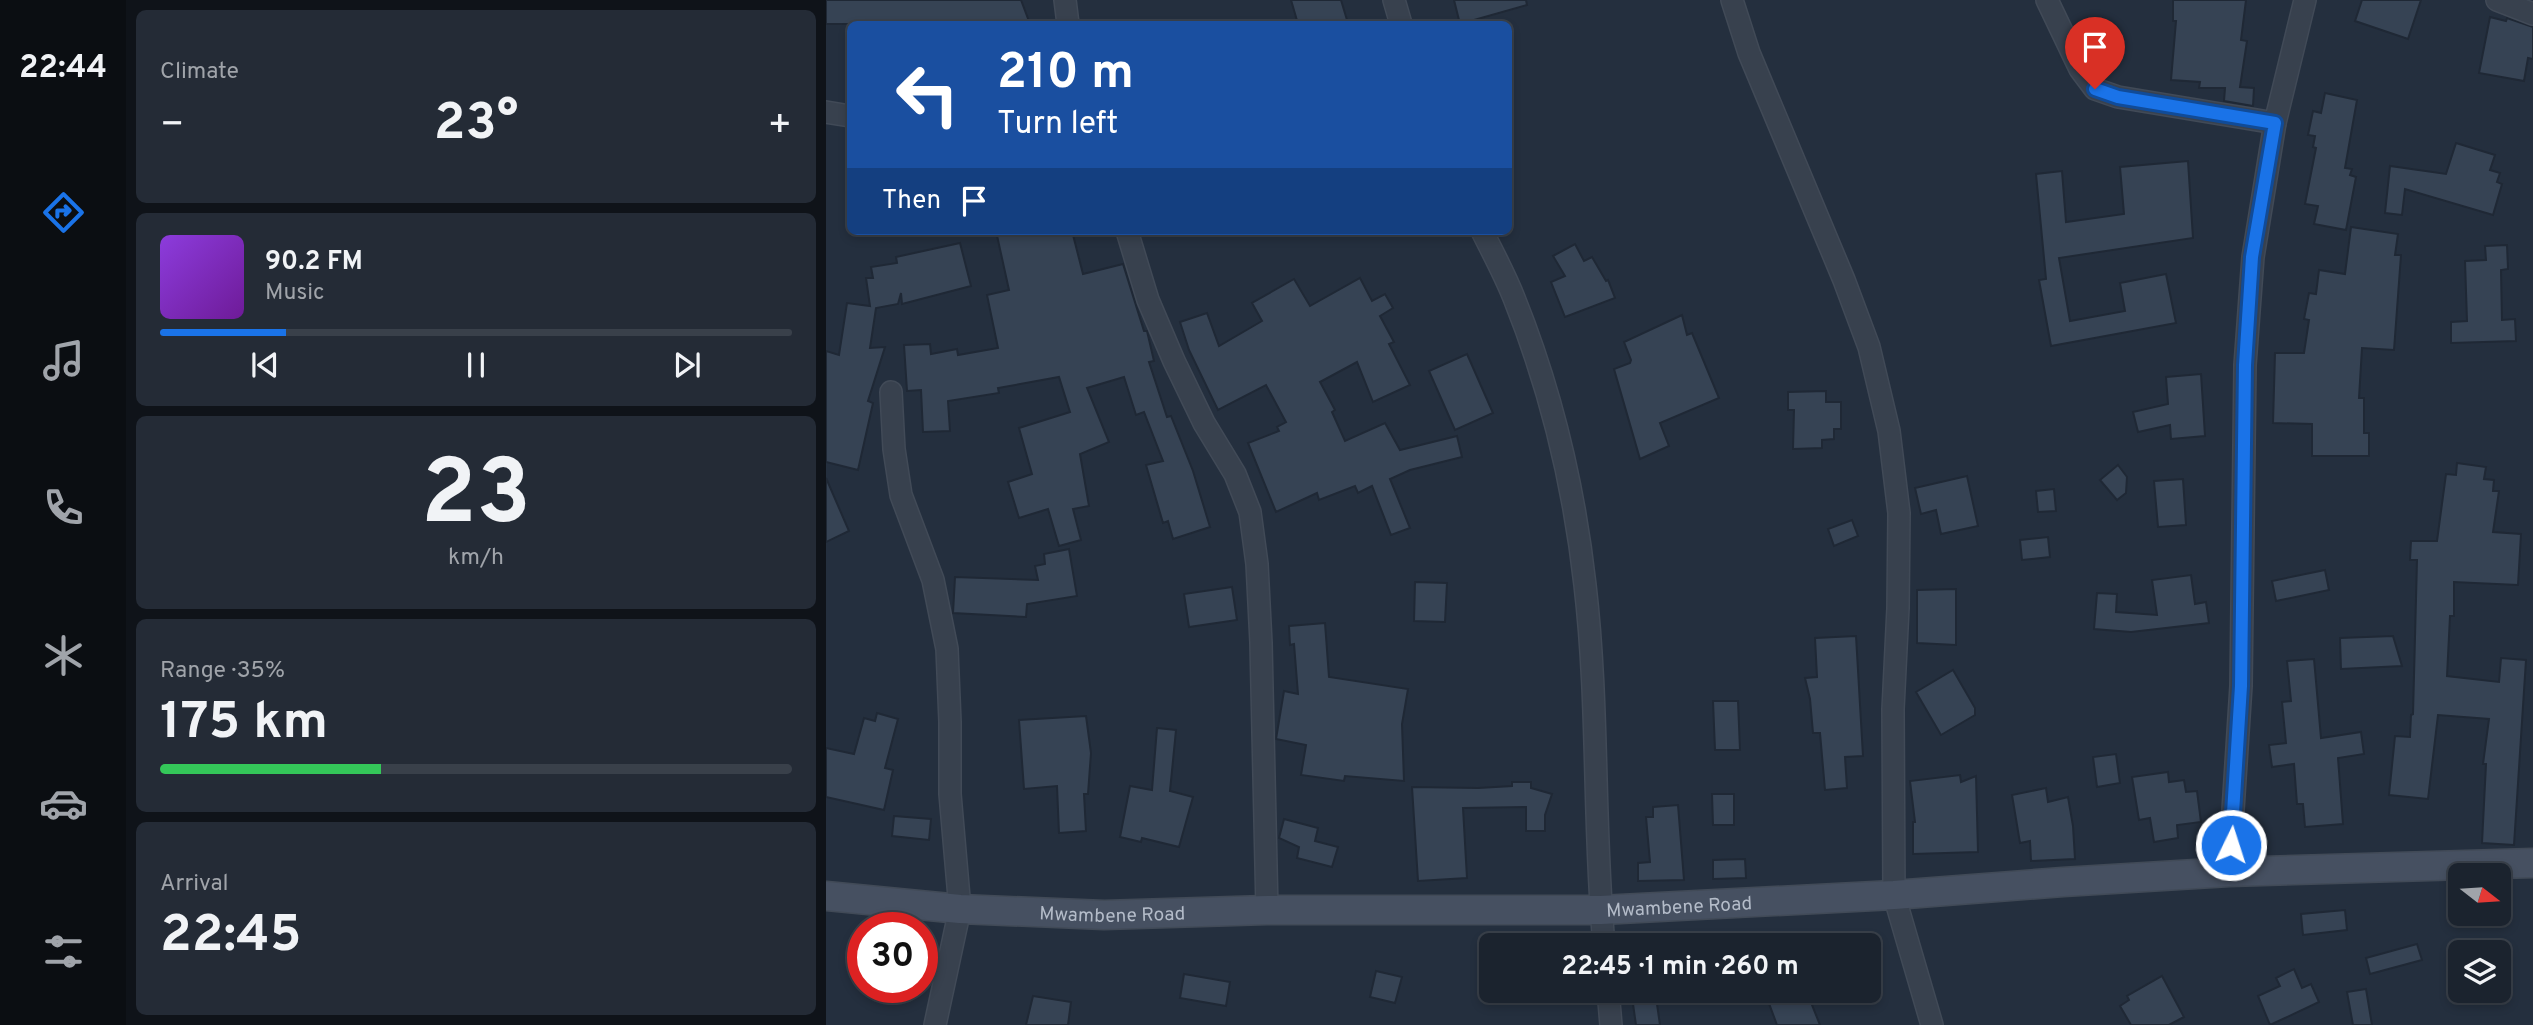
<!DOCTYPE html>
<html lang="en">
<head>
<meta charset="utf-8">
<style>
	:root { --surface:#1b232e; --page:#242b36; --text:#f1f3f6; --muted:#a0a4aa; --line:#39404a; --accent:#1a73e8 }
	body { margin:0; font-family:Overpass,sans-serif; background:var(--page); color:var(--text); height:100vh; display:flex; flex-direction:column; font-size:26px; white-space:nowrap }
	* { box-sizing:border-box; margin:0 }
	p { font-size:23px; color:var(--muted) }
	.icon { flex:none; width:38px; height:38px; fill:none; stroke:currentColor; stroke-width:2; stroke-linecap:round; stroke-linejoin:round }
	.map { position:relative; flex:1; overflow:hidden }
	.details { display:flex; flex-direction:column; gap:10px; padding:10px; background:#0f1319; width:700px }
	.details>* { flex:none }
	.guide { position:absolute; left:21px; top:21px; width:665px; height:214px; border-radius:10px; box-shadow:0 4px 10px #0003,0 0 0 2px var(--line); background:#1a4fa0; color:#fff; overflow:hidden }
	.needle { width:46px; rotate:107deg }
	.controls { position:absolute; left:1622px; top:863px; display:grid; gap:14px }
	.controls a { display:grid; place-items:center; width:63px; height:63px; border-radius:10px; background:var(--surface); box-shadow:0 4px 10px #0003,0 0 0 2px var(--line); font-size:35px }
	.speed { position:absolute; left:21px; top:912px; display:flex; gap:14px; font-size:35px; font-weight:700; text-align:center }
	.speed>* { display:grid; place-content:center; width:91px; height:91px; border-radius:50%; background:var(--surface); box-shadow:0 4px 10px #0003,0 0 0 2px var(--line); line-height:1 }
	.speed .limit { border:10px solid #d22; background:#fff; color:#111 }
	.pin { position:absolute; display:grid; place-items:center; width:60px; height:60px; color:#fff; margin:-72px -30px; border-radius:50% 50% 50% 0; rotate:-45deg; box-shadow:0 0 7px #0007 }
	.pin .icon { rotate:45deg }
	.me { position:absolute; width:77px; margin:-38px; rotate:4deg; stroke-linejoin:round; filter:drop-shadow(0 0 5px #0008) }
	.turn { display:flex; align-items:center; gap:24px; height:147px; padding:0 35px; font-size:32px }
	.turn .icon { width:91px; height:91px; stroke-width:2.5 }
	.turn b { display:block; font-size:49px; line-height:60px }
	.then { display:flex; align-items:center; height:66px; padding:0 35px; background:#0003; gap:14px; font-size:26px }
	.big { font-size:52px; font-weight:700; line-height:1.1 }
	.details .card { flex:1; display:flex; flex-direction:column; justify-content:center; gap:10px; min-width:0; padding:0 24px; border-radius:10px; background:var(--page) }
	.details .dial { align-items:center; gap:0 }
	.dial b { font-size:91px; line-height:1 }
	.song { display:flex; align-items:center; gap:21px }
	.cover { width:84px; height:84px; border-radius:10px; background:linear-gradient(135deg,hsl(270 70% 55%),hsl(280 70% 35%)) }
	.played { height:7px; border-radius:4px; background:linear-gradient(90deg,var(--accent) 20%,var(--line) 20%) }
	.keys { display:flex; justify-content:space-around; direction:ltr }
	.heat { display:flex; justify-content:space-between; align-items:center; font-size:38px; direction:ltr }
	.charge { height:10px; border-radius:5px; background:linear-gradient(90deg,#34c759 35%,var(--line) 0) }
	.trip { position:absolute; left:653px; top:933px; width:402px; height:70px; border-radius:10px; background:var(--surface); box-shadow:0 4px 10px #0003,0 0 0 2px var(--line); font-weight:700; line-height:70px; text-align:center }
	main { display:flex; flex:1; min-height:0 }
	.tabs { display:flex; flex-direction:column; width:126px; justify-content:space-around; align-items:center; background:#0b0e12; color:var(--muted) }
	.tabs .icon { width:49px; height:49px }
	.tabs .active { color:var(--accent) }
	.tabs b { font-size:32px; color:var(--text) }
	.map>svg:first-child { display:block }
	.building { fill:#364354; stroke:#1f2835; stroke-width:2 }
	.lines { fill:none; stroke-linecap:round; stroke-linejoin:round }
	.street-casing { stroke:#414a57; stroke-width:24 }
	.secondary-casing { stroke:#414a57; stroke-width:31 }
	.street { stroke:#38414e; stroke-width:21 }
	.secondary { stroke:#465061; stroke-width:28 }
	.route-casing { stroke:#114b97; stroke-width:18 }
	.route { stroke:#1a73e8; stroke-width:12 }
	.labels { text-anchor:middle; stroke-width:7; stroke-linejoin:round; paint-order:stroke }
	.street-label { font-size:19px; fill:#b4bcc9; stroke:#1d2633 }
</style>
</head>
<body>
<main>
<nav class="tabs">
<b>22:44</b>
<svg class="icon active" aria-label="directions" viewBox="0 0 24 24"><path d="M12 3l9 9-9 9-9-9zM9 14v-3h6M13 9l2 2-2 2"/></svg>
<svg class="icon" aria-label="music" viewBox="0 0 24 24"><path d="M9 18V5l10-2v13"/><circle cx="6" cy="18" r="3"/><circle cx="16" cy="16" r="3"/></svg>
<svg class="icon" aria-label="phone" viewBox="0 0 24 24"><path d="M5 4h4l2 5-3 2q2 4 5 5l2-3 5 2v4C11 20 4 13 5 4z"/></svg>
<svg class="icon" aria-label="climate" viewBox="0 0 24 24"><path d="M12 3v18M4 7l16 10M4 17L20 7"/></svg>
<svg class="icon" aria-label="car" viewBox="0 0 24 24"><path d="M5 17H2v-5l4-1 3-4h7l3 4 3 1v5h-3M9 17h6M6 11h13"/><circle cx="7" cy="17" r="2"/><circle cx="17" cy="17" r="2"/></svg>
<svg class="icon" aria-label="filters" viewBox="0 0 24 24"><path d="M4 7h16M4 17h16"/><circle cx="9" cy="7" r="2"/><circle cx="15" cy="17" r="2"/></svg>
</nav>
<section class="details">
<div class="card"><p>Climate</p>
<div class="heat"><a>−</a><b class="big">23°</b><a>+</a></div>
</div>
<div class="card">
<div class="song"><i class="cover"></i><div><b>90.2 FM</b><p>Music</p></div></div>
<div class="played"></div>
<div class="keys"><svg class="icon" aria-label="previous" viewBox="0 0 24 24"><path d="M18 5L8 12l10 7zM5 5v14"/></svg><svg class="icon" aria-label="pause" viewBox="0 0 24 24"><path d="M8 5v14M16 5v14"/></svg><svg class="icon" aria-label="next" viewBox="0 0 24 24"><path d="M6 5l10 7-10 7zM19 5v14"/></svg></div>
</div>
<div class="card dial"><b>23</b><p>km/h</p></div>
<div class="card"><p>Range · 35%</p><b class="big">175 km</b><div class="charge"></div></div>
<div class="card"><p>Arrival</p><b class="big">22:45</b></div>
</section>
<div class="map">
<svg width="1707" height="1025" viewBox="0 0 1707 1025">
	<rect width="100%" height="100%" fill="#242f3e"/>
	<g class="building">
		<path d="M0,0H195L204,24H0Z"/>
		<path d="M465,0H515L521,20L506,24H472Z"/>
		<path d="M628,0H700L701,5L634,24Z"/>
		<path d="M1347,0H1420L1415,40L1421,41L1414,87L1428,88L1427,106L1398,101L1399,88H1373L1374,82L1345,80L1350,21H1347Z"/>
		<path d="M1536,0H1595L1582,39L1529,21Z"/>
		<path d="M1664,17L1680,21L1681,18L1707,27V59L1702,58L1698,81L1653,73Z"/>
		<path d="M1499,93L1531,100L1519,168L1526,169L1524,175L1530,177L1520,230L1488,224L1492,206L1479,204L1490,148L1487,147L1489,136L1482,135L1487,111L1495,113Z"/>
		<path d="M1630,143L1669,155L1664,170L1674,173L1671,182L1676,184L1667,215L1579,189L1576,215L1559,213L1564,166L1620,174Z"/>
		<path d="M1362,161L1367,238L1233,258L1244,321L1299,311L1294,283L1340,274L1350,323L1225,346L1213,280L1220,279L1210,174L1236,171L1240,222L1298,214L1294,167Z"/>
		<path d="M1525,227L1572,234L1569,255H1575L1568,350L1536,348L1533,398H1538V433H1543V456H1486V424L1447,423L1449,353H1478L1483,320L1478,319L1483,293L1490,294L1493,270L1519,274Z"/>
		<path d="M170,231H246L257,274L297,264L318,331H321L328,361L323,362L341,417L345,416L367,471L384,527L347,539L342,521L337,523L320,465L337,461L318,412L310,415L298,377L261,388L283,442L254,454L263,506L247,509L255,540L233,546L222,509L193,518L182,482L206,474L193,428L244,412L233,377L172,388L173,393L122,401L124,431L97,432L95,390L81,391L78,345L104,344L105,354L131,349L132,355L172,348L161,295L183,290Z"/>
		<path d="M134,243L145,286L76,304L75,293L72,304L50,308L44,348L59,347L42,401L47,403L32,470L0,462V351L13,355L21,303L44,306L40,278H47L45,267L71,263L70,257Z"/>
		<path d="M749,244L758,261L766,257L780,281L782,280L789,298L739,317L725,282L739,276L727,256Z"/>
		<path d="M1681,245L1682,269L1675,270L1676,320L1689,319L1690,341L1625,343V322L1641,321L1639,261L1660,260L1659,246Z"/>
		<path d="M534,278L546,301L559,294L567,308L554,316L568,342L563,344L584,385L547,402L531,362L494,382L509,410L506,412L519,441L559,423L574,450L631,436L636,457L584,470L564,479L584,528L565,535L546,486L532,493L529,486L493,500L491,493L450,512L422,443L453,431L451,427L460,422L440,385L392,410L363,350L354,322L381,313L393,346L436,321L426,303L468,279L484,306Z"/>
		<path d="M856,315L861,335L866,333L893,398L834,423L843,446L814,459L788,369L804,363L805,360L798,342Z"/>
		<path d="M641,354L667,413L629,430L603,371Z"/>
		<path d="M1375,374L1379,436L1345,439L1344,425L1312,432L1307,412L1342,404L1340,377Z"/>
		<path d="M1000,391V402H1015V429H1008V439L996,440V448L967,449L968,410H962V392Z"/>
		<path d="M1631,463L1660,467L1658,479L1668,480L1667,491H1673L1667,532L1695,534L1692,585L1628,582V616H1624L1621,676L1673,682L1675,658L1700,660L1688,845L1656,843L1660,764H1657L1663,719L1612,715L1602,799L1563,795L1569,736L1584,737L1585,715L1587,714L1591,560H1584L1585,541H1611L1620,474L1630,475Z"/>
		<path d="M1292,465L1301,477L1300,493L1291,500L1274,480Z"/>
		<path d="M1141,476L1152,526L1115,534L1110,510L1095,514L1089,488Z"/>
		<path d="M0,478L23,531L0,542Z"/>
		<path d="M1357,479L1360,525L1332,527L1328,481Z"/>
		<path d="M1228,489L1230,511L1212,512L1210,491Z"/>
		<path d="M1026,520L1032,536L1008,546L1002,529Z"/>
		<path d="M1222,537L1224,557L1196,560L1194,540Z"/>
		<path d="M243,549L251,596L201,604L200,617L127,613L129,577L212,580L209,566L219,564L218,554Z"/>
		<path d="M1499,570L1503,590L1450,601L1446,581Z"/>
		<path d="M1365,575L1369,604L1380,602L1383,623L1305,632L1268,629L1271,593L1291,594L1290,612L1331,615L1326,580Z"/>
		<path d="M589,582L621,583L619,622L588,621Z"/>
		<path d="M406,587L411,620L363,627L358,594Z"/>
		<path d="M1130,589V645L1091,643V590Z"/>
		<path d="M499,623L503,677L582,689L576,724L578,781L519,776L518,781L475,775L480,745L450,739L458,691L472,694L468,644L464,645L463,626Z"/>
		<path d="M1030,636L1037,756L1019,757L1021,788L999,790L994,733H987L984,699L979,678L991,677L989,638Z"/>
		<path d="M1567,636L1576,666L1515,669L1514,638Z"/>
		<path d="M1488,659L1495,738L1535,732L1538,754L1512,758L1517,824L1479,827L1477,804H1471L1468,764L1446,767L1443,745L1460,743L1456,702L1465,701L1461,661Z"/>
		<path d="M1127,670L1149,708V715L1115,735L1090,692Z"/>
		<path d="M887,701H912L914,750H889Z"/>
		<path d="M51,713L72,719L59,768L67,770L58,810L0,797V748L28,754L38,718L49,721Z"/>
		<path d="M260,716L265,753L262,794H258L260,831L233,833L231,786L198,789L193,720Z"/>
		<path d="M331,728L350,730L344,791L367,797L353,847L316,838L315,842L294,837L304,786L326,790Z"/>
		<path d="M1290,754L1294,783L1271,787L1267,757Z"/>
		<path d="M1342,772L1343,782L1358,780L1360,792L1371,791L1375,822L1351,825L1352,838L1328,842L1324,818L1313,820L1306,777Z"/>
		<path d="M1134,775L1135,782L1150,776L1152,852L1087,854V822H1089L1084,781Z"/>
		<path d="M686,782H705V788L726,794L719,815V831H700V807L637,808L641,878L592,881L586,787L652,788L686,786Z"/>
		<path d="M1220,788L1222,802L1242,797L1247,826L1249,859L1205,861L1204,841L1194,843L1186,795Z"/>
		<path d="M886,794H908V825H887Z"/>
		<path d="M852,805L858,880L812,881V863L824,862L820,817H827V807Z"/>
		<path d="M68,816L105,819L103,840L66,836Z"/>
		<path d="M458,819L492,828L489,841L512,847L506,867L471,858L473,847L453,838Z"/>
		<path d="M919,859L920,878L887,879V860Z"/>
		<path d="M1519,910L1521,930L1477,935L1475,914Z"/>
		<path d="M1591,944L1596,960L1544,974L1540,958Z"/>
		<path d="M1468,969L1476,988L1485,984L1493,1002L1444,1025L1432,996L1454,986L1450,978Z"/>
		<path d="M550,971L576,977L569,1003L544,997Z"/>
		<path d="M358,974L404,982L400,1006L354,998Z"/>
		<path d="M1336,976L1358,1017L1343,1025H1305L1294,1006L1303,1000L1301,996Z"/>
		<path d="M1540,989L1546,1025H1527L1521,992Z"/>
		<path d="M805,990H829L834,1025H810Z"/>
		<path d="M964,990H980L994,1025H951L941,998Z"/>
		<path d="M207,996L245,1002L242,1025H200Z"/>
	</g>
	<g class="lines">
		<defs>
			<g id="street">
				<path d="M239,0L242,24"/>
				<path d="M568,0L575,24"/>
				<path d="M906,0L923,53L1018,280L1043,347L1063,431L1073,513L1072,608L1067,709L1068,895L1106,1025"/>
				<path d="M1221,0L1254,69L1269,89L1292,97L1449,123"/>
				<path d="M1671,0L1707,14"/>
				<path d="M0,112L24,116"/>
				<path d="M301,231L322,300L348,361L378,423L409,474L424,512L431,564L435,643L441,910"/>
				<path d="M656,231C667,253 679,275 688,298C725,390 748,486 759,585C773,704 767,825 778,945"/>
				<path d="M65,392L68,449L75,495L107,580L121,649L124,722V794L134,909L109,1025"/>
				<path d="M1403,872L1415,686L1419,365L1427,257L1449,123L1479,0"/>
				<path d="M782,990L785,1025"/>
			</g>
			<g id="secondary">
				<path id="s1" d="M0,896L134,909L278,915L441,910H775L1068,895L1237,882L1403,872L1707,863"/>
			</g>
		</defs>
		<use href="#street" class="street-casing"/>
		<use href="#secondary" class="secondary-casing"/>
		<use href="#street" class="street"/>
		<use href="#secondary" class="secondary"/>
	</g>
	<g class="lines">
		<defs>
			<path id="route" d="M1269,89L1292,97L1449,123L1426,257L1419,365L1415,686L1405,845"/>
		</defs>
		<use href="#route" class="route-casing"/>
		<use href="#route" class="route"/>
	</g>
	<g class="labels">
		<g class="street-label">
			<text dy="7" stroke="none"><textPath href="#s1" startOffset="854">Mwambene Road</textPath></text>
			<text dy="7" stroke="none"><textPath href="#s1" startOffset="287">Mwambene Road</textPath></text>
		</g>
	</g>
</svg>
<div class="controls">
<a><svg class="needle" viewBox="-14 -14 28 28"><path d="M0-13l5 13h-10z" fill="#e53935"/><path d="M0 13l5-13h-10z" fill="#a0a4aa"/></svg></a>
<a><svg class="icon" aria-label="layers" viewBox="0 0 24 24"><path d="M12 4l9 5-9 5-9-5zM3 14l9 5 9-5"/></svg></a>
</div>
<div class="speed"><div class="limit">30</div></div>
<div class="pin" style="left:1269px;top:89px;background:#d93025"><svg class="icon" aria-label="arrive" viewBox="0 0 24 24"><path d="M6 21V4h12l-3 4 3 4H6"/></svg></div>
<svg class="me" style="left:1405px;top:845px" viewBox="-20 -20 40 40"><circle r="17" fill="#1a73e8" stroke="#fff" stroke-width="3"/><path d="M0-11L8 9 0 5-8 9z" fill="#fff"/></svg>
<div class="trip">22:45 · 1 min · 260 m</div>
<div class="guide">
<div class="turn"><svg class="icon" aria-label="left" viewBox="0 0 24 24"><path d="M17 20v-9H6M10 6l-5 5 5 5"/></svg><div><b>210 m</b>Turn left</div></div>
<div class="then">Then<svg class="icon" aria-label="arrive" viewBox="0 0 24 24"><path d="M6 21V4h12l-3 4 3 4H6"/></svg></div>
</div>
</div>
</main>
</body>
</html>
